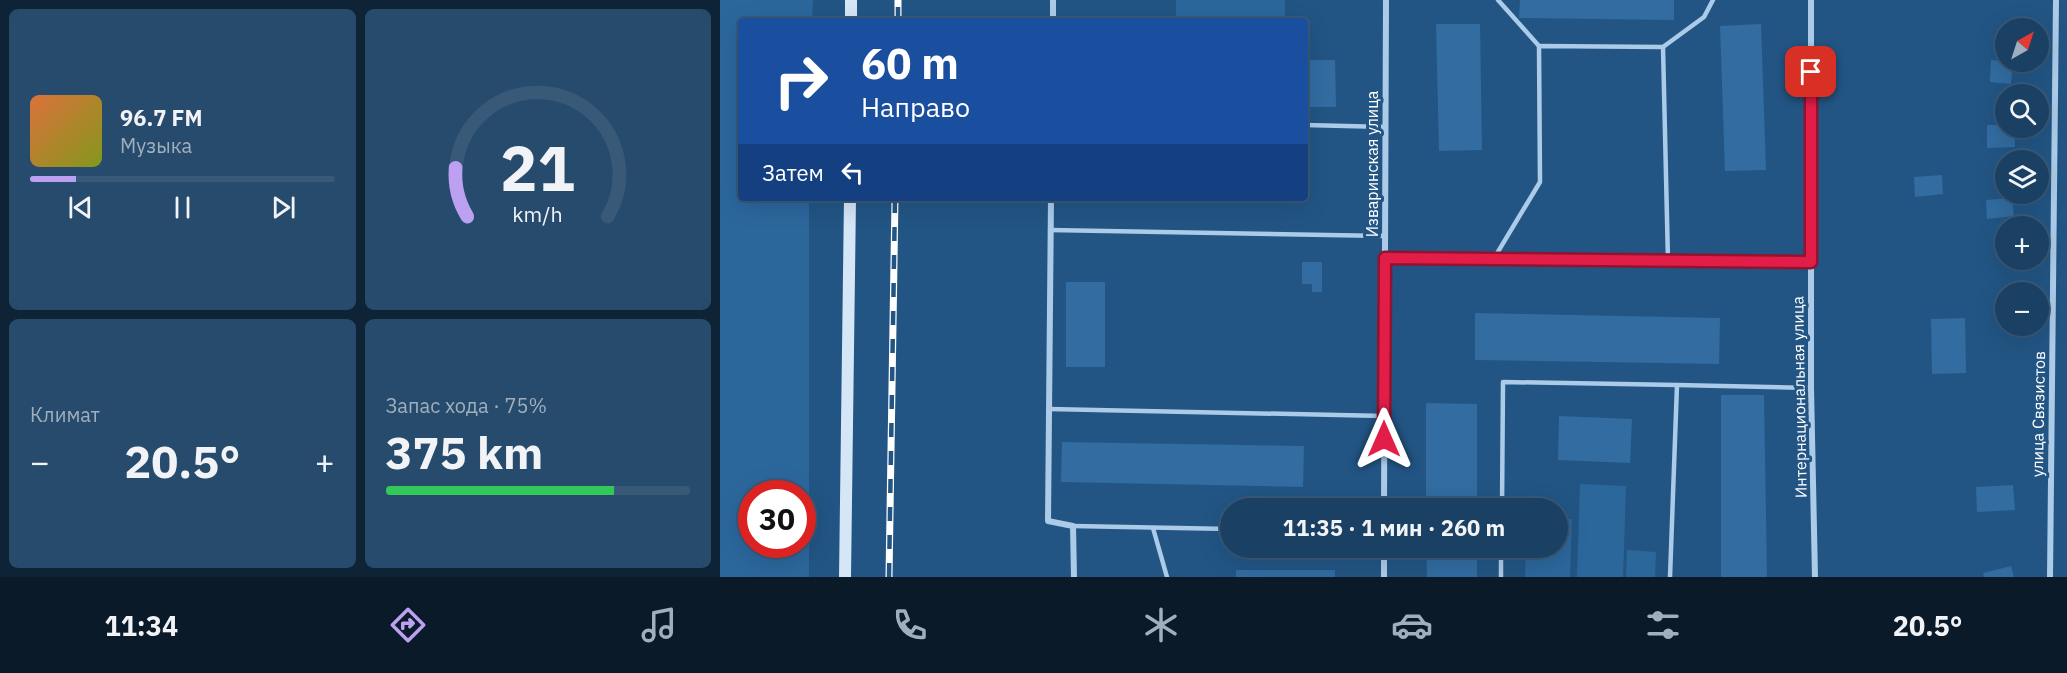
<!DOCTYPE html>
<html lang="ru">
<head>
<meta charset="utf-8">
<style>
	:root { --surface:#1a4063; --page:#274b6c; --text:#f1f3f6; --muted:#9fafbe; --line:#385978; --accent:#bca0f2 }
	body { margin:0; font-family:"IBM Plex Sans",sans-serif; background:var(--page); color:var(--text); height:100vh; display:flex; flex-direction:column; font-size:22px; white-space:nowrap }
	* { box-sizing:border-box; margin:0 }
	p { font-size:20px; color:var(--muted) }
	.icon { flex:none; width:33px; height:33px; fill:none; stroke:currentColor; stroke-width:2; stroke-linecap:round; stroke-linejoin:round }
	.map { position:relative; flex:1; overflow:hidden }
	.sheet { display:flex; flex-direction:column; gap:9px; padding:9px; background:#0e2336; width:720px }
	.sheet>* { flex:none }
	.top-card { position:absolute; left:18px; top:18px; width:570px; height:183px; border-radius:6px; box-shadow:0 6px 24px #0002,0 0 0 2px var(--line); background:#1a4fa0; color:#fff; overflow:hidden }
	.needle { width:39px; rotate:39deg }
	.tools { position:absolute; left:1275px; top:18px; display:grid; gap:12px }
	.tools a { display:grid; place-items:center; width:54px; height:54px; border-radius:50%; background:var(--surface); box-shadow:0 6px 24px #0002,0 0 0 2px var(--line); font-size:30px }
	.speed { position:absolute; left:18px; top:480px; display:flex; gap:12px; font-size:30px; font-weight:700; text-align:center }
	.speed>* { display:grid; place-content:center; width:78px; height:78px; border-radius:50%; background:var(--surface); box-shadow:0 6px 24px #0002,0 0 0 2px var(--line); line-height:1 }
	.speed .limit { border:9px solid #d22; background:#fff; color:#111 }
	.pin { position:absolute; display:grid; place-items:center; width:51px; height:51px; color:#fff; margin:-26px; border-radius:12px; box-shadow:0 3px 9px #0006 }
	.me { position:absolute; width:66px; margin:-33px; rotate:0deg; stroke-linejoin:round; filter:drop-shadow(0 0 4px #0008) }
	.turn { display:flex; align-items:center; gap:21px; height:126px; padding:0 24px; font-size:27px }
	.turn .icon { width:78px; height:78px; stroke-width:2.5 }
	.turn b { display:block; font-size:42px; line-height:51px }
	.then { display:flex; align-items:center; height:57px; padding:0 24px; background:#0003; gap:12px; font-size:22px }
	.big { font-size:45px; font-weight:700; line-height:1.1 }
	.sheet .card { flex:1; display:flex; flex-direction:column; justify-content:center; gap:9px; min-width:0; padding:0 21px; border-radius:9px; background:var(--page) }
	.sheet .dial { align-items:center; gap:0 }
	.dial svg { height:156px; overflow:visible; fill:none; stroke:var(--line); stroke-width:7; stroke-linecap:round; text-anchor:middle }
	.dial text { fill:var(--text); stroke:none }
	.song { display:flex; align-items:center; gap:18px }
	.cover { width:72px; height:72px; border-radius:9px; background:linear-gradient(135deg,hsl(20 70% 55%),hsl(70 70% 35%)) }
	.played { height:6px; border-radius:3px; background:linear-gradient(90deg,var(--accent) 15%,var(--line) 15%) }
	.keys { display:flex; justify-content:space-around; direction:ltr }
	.heat { display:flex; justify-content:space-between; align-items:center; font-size:33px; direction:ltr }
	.charge { height:9px; border-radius:4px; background:linear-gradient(90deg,#34c759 75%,var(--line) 0) }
	.sheet .tiles { flex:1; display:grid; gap:9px; grid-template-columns:repeat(2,1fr) }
	.trip { position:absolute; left:500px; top:498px; width:348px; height:60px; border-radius:30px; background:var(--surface); box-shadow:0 6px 24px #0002,0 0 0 2px var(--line); font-weight:700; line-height:60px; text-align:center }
	.tabs { display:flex; height:96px; justify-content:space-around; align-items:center; background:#0a1a28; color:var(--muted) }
	.tabs .icon { width:42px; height:42px }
	.tabs .current { color:var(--accent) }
	.tabs b { font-size:27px; color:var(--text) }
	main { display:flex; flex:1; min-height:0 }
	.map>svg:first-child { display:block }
	.green { fill:#2c679c; fill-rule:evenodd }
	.building { fill:#326ca1 }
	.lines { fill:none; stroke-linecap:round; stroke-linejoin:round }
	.lane { stroke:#abcbe8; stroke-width:4.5 }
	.street { stroke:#abcbe8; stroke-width:6 }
	.secondary { stroke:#d5e6f7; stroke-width:12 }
	.rail-casing { stroke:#fff; stroke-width:7 }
	.rail { stroke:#225584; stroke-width:4.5; stroke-dasharray:14; stroke-linecap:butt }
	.route-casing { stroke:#92132f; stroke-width:15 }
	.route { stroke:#e11d48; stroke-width:10 }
	.labels { text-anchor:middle; stroke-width:6; stroke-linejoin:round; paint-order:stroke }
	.street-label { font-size:16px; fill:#fff; stroke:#225584 }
</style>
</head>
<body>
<main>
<section class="sheet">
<div class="tiles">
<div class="card">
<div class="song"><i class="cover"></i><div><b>96.7 FM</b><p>Музыка</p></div></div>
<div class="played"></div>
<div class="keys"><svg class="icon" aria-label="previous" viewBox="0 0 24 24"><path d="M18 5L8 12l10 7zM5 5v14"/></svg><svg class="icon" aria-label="pause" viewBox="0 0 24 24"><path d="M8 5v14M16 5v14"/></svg><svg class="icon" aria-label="next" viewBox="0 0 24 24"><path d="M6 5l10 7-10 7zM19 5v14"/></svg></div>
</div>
<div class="card dial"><svg viewBox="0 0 100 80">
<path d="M14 69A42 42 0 1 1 86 69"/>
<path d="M14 69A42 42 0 0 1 8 44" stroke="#bca0f2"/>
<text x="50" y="56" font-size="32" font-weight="700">21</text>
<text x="50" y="72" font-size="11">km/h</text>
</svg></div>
<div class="card"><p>Климат</p>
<div class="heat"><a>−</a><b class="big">20.5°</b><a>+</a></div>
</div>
<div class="card"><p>Запас хода · 75%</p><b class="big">375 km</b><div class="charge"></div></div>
</div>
</section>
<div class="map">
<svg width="1347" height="577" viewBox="0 0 1347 577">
	<rect width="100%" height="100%" fill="#225584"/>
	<g class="green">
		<path d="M0,0H93L92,21H21V198H89V577H0ZM32,494H82V544H32Z"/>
		<rect x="456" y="0" width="109" height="21"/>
		<path d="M860,484L906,486L903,577H857Z"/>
		<path d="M837,519H852L850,577H805L806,548H837Z"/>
		<path d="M907,550L936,552L935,577H906Z"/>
	</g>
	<g class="building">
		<path d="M800,0H954V20L799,18Z"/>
		<path d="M716,24H760L762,150L719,151Z"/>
		<path d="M1041,24L1046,170L1005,171L1000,26Z"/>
		<path d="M585,60H615L616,107H585Z"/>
		<path d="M1271,60L1293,62L1291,84L1270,82Z"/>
		<path d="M1267,125H1286V128H1294L1295,147L1267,148Z"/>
		<path d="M1222,175L1223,194L1195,197L1194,177Z"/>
		<path d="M549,198H585V201L549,200Z"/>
		<path d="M1292,198L1294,216L1267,219L1266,200Z"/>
		<path d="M582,262H602V292H592V284H582Z"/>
		<rect x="346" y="282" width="39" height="85"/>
		<path d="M755,313L1000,318L999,364L755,360Z"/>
		<path d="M1245,318L1246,373L1212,374L1211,319Z"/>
		<path d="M1001,395H1044L1047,577H1001Z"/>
		<path d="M706,403L757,404V508H706Z"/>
		<path d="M839,416L912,419L910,463L838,460Z"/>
		<path d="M342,442L584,446L583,487L341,482Z"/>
		<path d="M1293,485L1295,510L1257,512L1256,487Z"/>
		<path d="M706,548H757V577H707Z"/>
		<path d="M1291,566L1294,577H1264L1263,573Z"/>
		<rect x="516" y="570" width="99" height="7"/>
	</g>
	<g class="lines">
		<g class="lane">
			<path d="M778,0L819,46"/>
			<path d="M943,47L984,17L993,0"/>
			<path d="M585,125L666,127"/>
			<path d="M330,230L665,236"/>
			<path d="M665,258L1091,263"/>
			<path d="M773,260L820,182L819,46L943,47L948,261"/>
			<path d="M957,385L1091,388"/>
			<path d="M329,409L664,416"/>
			<path d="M782,508L783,382L957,385L950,577"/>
			<path d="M353,526L510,529"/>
			<path d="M433,528L447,577"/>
			<path d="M781,577V548"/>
		</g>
		<g class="street">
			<path d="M333,0V21"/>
			<path d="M1091,0V388L1095,577"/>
			<path d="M331,198L328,521L353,526L354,577"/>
			<path d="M664,508L666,0"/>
			<path d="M664,577V548"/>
			<path d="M1330,577L1336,0"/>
		</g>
		<g class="secondary">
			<path d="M131,21V0"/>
			<path d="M125,577L130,198"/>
		</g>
		<defs>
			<g id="rail">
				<path d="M178,21V0"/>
				<path d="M169,577L175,198"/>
			</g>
		</defs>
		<use href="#rail" class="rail-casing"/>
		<use href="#rail" class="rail"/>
	</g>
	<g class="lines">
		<defs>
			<path id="route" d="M664,439L665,258L1091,262V72"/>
		</defs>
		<use href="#route" class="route-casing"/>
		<use href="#route" class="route"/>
	</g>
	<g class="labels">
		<g class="street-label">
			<text transform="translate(652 164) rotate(-90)" y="6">Изваринская улица</text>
			<text transform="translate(1079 397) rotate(-91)" y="6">Интернациональная улица</text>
			<text transform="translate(1318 414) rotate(-89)" y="6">улица Связистов</text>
		</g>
	</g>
</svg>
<div class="tools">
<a><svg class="needle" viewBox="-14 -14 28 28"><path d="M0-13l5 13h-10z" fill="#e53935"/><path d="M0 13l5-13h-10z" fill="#9fafbe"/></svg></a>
<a><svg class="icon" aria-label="search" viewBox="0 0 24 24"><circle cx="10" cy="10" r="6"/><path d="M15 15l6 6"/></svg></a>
<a><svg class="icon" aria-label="layers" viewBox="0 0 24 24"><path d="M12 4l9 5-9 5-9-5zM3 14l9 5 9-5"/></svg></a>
<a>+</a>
<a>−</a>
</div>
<div class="speed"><div class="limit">30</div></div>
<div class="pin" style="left:1091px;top:72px;background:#d93025"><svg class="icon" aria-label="arrive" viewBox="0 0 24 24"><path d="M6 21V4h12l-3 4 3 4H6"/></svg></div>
<svg class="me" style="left:664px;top:439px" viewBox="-20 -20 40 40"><path d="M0-17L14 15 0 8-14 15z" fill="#e11d48" stroke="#fff" stroke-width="4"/></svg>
<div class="trip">11:35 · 1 мин · 260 m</div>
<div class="top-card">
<div class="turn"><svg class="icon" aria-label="right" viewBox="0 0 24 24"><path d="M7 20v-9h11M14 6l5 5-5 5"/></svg><div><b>60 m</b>Направо</div></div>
<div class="then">Затем<svg class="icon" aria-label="left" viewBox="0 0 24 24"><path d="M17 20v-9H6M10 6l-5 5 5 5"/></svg></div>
</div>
</div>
</main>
<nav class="tabs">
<b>11:34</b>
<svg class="icon current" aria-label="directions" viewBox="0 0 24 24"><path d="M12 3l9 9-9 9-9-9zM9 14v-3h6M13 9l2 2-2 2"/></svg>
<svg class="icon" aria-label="music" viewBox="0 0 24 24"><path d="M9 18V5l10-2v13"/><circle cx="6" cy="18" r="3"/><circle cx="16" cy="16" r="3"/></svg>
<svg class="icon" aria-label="phone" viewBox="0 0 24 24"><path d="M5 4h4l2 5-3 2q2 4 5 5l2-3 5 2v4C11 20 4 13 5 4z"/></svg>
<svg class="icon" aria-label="climate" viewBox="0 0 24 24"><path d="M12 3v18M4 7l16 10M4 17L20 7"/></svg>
<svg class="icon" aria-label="car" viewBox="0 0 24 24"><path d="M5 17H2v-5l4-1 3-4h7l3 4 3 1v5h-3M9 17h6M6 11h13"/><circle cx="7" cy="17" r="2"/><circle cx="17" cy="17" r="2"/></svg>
<svg class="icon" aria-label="filters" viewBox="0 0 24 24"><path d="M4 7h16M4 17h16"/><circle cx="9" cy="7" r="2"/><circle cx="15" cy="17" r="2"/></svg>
<b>20.5°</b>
</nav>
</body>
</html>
